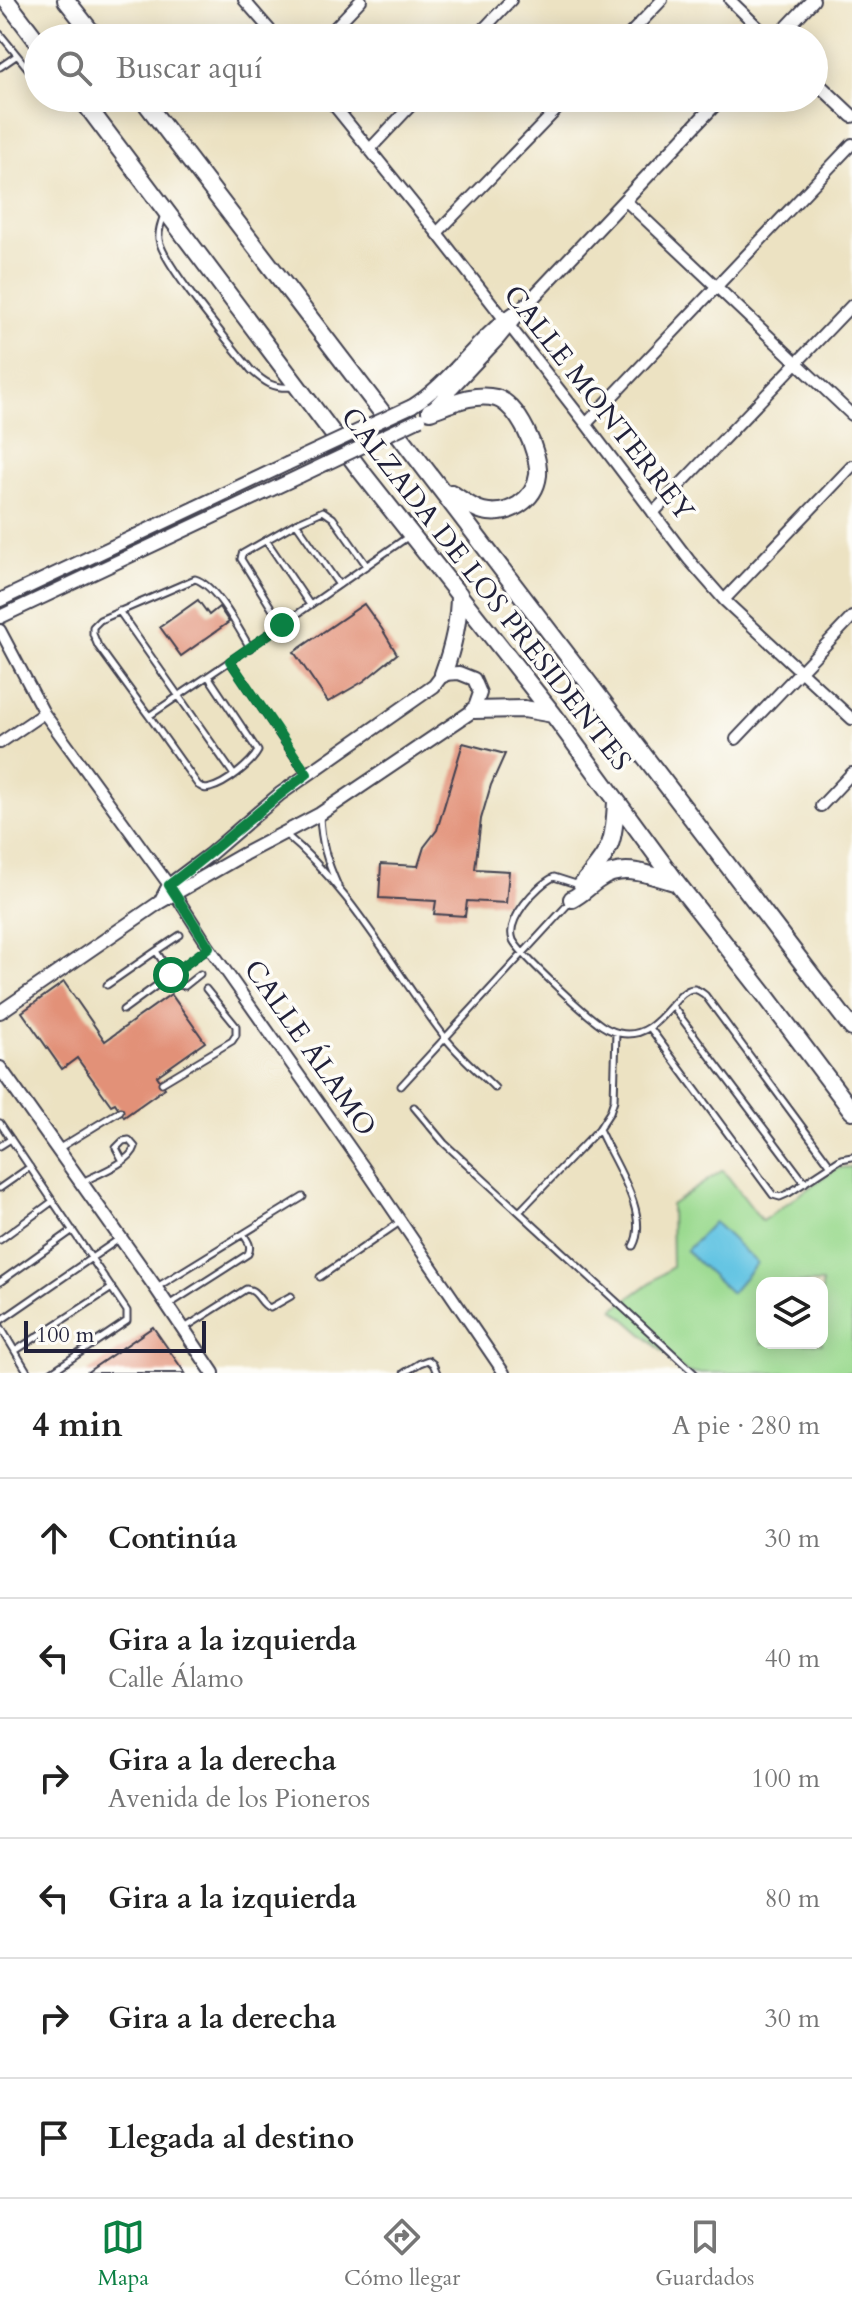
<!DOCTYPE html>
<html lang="es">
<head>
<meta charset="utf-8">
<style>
  :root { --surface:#fff; --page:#f2f2f2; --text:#222; --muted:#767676; --line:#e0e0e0; --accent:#0b8043 }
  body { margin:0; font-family:Cardo,serif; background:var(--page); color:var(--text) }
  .controls { position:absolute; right:24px; bottom:24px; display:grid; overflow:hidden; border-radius:16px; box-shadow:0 4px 20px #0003 }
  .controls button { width:72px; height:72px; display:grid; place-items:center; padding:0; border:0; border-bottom:2px solid var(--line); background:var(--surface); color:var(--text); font:40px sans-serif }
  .scale { position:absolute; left:24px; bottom:20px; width:182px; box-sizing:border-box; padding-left:8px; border:4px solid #22223b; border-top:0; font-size:22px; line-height:28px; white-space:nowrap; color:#22223b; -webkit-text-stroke:6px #fdfcf7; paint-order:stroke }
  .stop { position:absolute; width:24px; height:24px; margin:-18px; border:6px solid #0b8043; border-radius:50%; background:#fff }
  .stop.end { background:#0b8043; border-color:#fff; box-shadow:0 2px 8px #0008 }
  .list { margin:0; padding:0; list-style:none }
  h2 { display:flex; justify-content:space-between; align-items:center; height:104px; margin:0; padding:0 32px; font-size:34px }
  h2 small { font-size:26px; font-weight:400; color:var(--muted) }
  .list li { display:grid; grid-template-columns:52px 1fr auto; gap:24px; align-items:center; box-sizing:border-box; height:120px; padding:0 32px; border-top:2px solid var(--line) }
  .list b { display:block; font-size:30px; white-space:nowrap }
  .list p { margin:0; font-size:26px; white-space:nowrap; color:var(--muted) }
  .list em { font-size:26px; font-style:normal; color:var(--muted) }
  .icon { flex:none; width:44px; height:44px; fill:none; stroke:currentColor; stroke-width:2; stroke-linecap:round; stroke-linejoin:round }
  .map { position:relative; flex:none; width:852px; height:1373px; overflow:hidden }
  .search { position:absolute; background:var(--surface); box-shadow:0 4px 20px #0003; left:24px; right:24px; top:24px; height:88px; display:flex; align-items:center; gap:20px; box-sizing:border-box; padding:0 28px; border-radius:44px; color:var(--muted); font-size:30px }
  .sheet { height:824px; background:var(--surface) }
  nav { display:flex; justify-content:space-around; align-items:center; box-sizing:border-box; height:112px; border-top:2px solid var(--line); background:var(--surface); font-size:22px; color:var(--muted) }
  nav a { display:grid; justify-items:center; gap:4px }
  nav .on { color:var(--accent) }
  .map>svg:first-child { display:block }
  .green { fill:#9bda90; stroke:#5e7e66; stroke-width:2; fill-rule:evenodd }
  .water { fill:#64c4e3; stroke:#43738f; stroke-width:2 }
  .building { fill:#e29178 }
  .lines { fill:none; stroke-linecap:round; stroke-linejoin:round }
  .service-casing { stroke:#403f4f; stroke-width:9 }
  .minor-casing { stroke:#403f4f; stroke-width:14 }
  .tertiary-casing { stroke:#403f4f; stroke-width:16 }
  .trunk-casing { stroke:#403f4f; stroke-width:20 }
  .service { stroke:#fff; stroke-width:5 }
  .minor { stroke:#fff; stroke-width:10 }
  .tertiary { stroke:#fff; stroke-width:12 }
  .trunk { stroke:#fff; stroke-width:16 }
  .tertiary-bridge-casing { stroke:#403f4f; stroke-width:16; stroke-linecap:butt }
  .tertiary-bridge { stroke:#fff; stroke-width:12 }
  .route { stroke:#0b8043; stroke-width:10 }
  .labels { text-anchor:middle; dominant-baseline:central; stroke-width:7; stroke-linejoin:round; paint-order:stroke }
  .street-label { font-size:28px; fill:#22223b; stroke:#fdfcf7 }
</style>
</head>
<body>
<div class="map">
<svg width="852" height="1373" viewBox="0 0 852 1373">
  <rect width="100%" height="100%" fill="#fdfcf7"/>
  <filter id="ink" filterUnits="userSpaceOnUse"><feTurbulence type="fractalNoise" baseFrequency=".0125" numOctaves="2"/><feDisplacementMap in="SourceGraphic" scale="16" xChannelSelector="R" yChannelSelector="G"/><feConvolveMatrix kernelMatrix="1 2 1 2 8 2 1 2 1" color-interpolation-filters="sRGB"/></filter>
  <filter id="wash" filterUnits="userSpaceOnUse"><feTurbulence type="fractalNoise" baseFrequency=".006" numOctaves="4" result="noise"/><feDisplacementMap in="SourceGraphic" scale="32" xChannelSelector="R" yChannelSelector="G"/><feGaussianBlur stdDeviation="1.8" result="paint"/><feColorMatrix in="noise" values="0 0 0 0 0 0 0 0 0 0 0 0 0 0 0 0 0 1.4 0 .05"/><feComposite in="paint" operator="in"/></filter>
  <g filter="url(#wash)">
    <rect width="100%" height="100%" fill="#ece2c2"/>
    <path class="green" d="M 852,1167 L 852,1373 L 687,1373 L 614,1309 L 672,1267 L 671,1205 L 723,1170 L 762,1221 L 837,1168 ZM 762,1283 L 822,1283 L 822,1343 L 762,1343 Z"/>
    <path class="water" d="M 714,1222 L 757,1263 L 731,1293 L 686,1251 Z"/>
    <g id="blocks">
      <path class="building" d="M 198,600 L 209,615 L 219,607 L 229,622 L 181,656 L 160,627 Z
        M 364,604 L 382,629 L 397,654 L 364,681 L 328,702 L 294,652 Z
        M 463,743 L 505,754 L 491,785 L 481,819 L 475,869 L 509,871 L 506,903 L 467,901 L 465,916 L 434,914 L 436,901 L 379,898 L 381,864 L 418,866 L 424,847 L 437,830 Z
        M 64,982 L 105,1041 L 171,994 L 205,1042 L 157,1076 L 165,1088 L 124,1117 L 115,1103 L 111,1105 L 77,1058 L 62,1069 L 22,1012 Z
        M 153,1327 L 185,1373 L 86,1373 Z"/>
    </g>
  </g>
  <g filter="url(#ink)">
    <use href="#blocks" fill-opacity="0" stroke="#403f4f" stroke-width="2"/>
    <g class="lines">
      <defs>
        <path id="service" d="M 0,34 L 38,81
          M 0,67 L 16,56
          M 66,98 L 80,102
          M 164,215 C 161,223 158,231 159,239 C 161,262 233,347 251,370 C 265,383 274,389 293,387
          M 296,523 L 339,585
          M 266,540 L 310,605
          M 119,611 L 234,775
          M 282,625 L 241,559 L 242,554 L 296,523 L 323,511 L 333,518 L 367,566
          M 208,676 L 258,751 C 251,764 226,784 210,788 C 204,790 203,788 198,785 L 149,716 L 230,661
          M 149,716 L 98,646 L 93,634 L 93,627 L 100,620 L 195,579 C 216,585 239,629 250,648
          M 306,774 L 230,661 L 409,536
          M 320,816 C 321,842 327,862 338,886
          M 285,834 C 350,887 393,969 444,1036 C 458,1055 478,1071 495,1088
          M 579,885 L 554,877 C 537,885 505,920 513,940 C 519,953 582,1011 597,1022 C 603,1027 611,1031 619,1033 C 660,1042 674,988 694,989 C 699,990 701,992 705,995 L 831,1166
          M 156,951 L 180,935
          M 107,985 L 156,951 L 178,985 L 185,986 L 200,974
          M 673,1007 L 805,1183
          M 123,1010 L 208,948
          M 650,1028 L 773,1195 L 780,1197 L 789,1193 L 841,1159 L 852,1157
          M 616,1032 L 614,1100 L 610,1112 L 599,1129 C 612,1160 651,1214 633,1246
          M 162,1083 L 232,1041 L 236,1035 L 236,1026 L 206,989
          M 401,1086 L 571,901
          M 414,1107 L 444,1143 L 694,1373
          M 0,1123 L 127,1311 L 127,1321 L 50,1373
          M 0,1146 L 11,1139
          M 58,1149 L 120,1111
          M 82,1182 C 96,1175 131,1162 135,1147 L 129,1140 L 123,1141 L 116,1148 L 123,1161
          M 0,1188 L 30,1167
          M 519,1212 L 599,1129
          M 0,1240 L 53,1201
          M 320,1277 L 400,1222
          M 0,1282 L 73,1230
          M 157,1287 L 303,1197
          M 170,1304 L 248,1254 C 252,1246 248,1241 243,1234
          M 0,1321 L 119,1239
          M 0,1326 L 28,1373
          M 183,1329 L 246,1289 C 259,1290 259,1304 270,1308 L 291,1296
          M 15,1351 L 112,1288
          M 404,1373 L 420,1363 L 428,1360 L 433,1364 L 437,1373"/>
        <path id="minor" d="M 244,0 L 277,38
          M 730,0 L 769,38
          M 325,38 L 361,0
          M 475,38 L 511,0
          M 626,38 L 662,0
          M 328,98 L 437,233 L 586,424 L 689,560 L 724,600 L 852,719
          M 370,149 L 418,98
          M 625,200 L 852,415
          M 437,233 L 568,98
          M 586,424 L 852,144
          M 653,513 L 852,305
          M 724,600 L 852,466
          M 0,630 L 44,713 L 169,885 L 209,947 L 363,1166 L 504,1373
          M 736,739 L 852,617
          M 0,743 L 44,713
          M 821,806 L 852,773"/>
        <path id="tertiary" d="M 777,38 L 813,0
          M 814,80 L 852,116
          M 412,406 C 451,382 476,338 514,313
          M 432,409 L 498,339 L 524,307 L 721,98
          M 0,600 L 287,464
          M 0,617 L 300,476
          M 0,1012 L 160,902 L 244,854 L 320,814 L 474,710 L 480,693 L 474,679 L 459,673 L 443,674 L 434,686 L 280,794 L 209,855 L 169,885 L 160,902
          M 0,1068 L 156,1288 L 213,1373"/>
        <path id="trunk" d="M 6,0 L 38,42
          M 66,0 L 96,38
          M 81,98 L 361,471 L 553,714 L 677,883 L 765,995 L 852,1111
          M 142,98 L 852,1028
          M 430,411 C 450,404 474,392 496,398 C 518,404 540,453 538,475 C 535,501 507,517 483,511 C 471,508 461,499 451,493
          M 443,674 C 453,647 459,623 459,594
          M 474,710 L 524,709 L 553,714
          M 582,885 C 610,849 614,848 616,801
          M 572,899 C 582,894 589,886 598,880 C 622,862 651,875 677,883"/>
      </defs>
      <use href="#service" class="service-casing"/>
      <use href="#minor" class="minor-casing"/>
      <use href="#tertiary" class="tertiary-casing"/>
      <use href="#trunk" class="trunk-casing"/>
      <use href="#service" class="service"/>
      <use href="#minor" class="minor"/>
      <use href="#tertiary" class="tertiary"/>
      <use href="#trunk" class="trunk"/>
      <defs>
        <path id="tertiary-bridge" d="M 287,464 L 412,406
          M 300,476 L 420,419"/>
      </defs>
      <use href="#tertiary-bridge" class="tertiary-bridge-casing"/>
      <use href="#tertiary-bridge" class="tertiary-bridge"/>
    </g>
  </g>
  <g class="lines" filter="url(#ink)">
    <path class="route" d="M 171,975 L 209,947 L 169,885 C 216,850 259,809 307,774 L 230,661 L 282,625"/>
  </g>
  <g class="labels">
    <g class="street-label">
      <text transform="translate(599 403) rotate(52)">CALLE MONTERREY</text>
      <text transform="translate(486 589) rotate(52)">CALZADA DE LOS PRESIDENTES</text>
      <text transform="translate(310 1048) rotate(55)">CALLE ÁLAMO</text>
    </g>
  </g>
</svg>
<div class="controls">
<button><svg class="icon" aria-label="layers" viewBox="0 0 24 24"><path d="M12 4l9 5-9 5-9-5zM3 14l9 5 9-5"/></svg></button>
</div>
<div class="scale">100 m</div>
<div class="stop" style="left:171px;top:975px"></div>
<div class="stop end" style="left:282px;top:625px"></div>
<div class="search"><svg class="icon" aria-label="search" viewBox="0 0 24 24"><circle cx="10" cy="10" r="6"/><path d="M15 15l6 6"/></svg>Buscar aquí</div>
</div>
<section class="sheet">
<h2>4 min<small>A pie · 280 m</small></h2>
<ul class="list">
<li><svg class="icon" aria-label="ahead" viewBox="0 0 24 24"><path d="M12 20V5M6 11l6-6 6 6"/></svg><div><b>Continúa</b></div><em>30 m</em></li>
<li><svg class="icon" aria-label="left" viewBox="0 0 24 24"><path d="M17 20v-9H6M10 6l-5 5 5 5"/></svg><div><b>Gira a la izquierda</b><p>Calle Álamo</p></div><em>40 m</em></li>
<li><svg class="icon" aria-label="right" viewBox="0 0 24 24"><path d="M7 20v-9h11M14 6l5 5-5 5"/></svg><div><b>Gira a la derecha</b><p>Avenida de los Pioneros</p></div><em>100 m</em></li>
<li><svg class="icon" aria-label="left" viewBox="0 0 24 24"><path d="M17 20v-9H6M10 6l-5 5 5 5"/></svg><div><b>Gira a la izquierda</b></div><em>80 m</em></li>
<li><svg class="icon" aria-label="right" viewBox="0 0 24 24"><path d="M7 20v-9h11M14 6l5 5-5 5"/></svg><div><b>Gira a la derecha</b></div><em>30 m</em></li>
<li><svg class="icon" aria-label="arrive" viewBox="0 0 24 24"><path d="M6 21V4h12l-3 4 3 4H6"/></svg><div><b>Llegada al destino</b></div></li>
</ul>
</section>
<nav>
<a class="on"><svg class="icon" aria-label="map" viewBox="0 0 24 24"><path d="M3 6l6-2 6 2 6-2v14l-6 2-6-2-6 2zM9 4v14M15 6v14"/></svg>Mapa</a>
<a><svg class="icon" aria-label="directions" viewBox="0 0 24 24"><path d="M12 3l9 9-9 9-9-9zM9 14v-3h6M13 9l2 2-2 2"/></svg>Cómo llegar</a>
<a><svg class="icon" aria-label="saved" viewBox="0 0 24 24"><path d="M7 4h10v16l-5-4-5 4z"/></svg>Guardados</a>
</nav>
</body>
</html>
